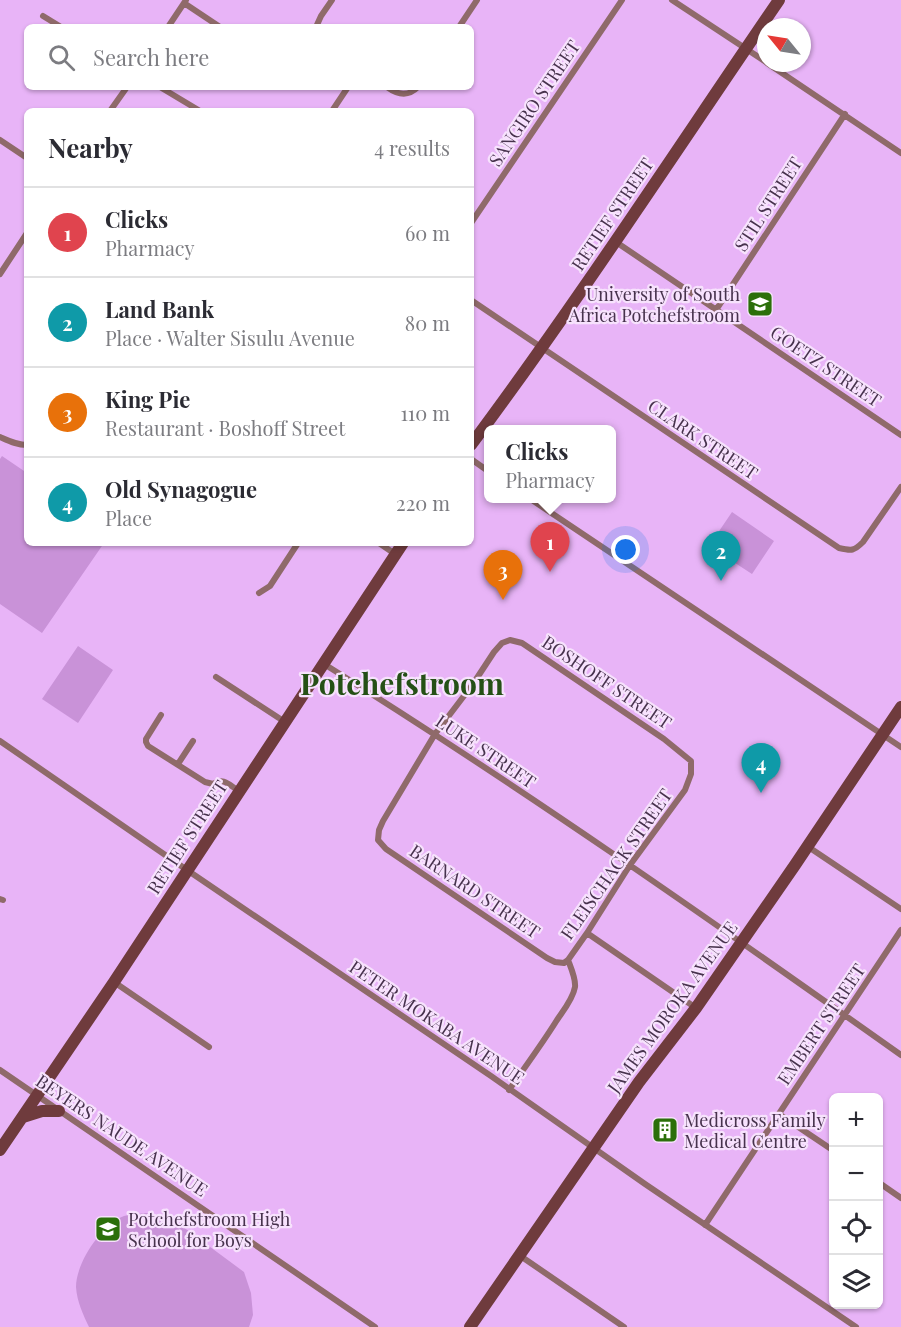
<!DOCTYPE html>
<html lang="en">
<head>
<meta charset="utf-8">
<style>
  :root { --surface:#fff; --page:#f7f7f7; --text:#2b2b33; --muted:#7c7c81; --line:#e1e1e2; --accent:#2b6f0a }
  body { margin:0; font-family:"Playfair Display",serif; background:var(--page); color:var(--text) }
  .controls { position:absolute; right:18px; bottom:18px; display:grid; overflow:hidden; border-radius:9px; box-shadow:0 2px 4px #0004 }
  .controls button { width:54px; height:54px; display:grid; place-items:center; padding:0; border:0; border-bottom:2px solid var(--line); background:var(--surface); color:var(--text); font:30px sans-serif }
  .compass { position:absolute; left:757px; top:18px; width:54px; height:54px; border-radius:50%; background:var(--surface); box-shadow:0 2px 4px #0004; rotate:300deg }
  .you { position:absolute; left:626px; top:550px; width:21px; height:21px; margin:-15px; border:4px solid #fff; border-radius:50%; background:#1a73e8; box-shadow:0 0 0 9px #1a73e833 }
  .badge { display:grid; place-items:center; width:39px; height:39px; border-radius:50%; background:var(--accent); color:#fff; font-size:20px; font-weight:700 }
  .pin { position:absolute; translate:-50% -50px; filter:drop-shadow(0 2px 3px #0008) }
  .pin::after { content:''; position:absolute; top:32px; width:21px; height:18px; background:inherit; clip-path:polygon(0 0,100% 0,50% 100%) }
  .popup { position:absolute; left:484px; top:425px; width:132px; height:78px; box-sizing:border-box; display:grid; place-content:center; border-radius:9px; background:var(--surface); filter:drop-shadow(0 2px 4px #0005); font-size:20px; white-space:nowrap; color:var(--muted) }
  .popup b { font-size:22px; color:var(--text) }
  .popup::after { content:''; position:absolute; left:50%; top:100%; margin-left:-12px; border:12px solid transparent; border-top-color:var(--surface) }
  .list { margin:0; padding:0; list-style:none }
  h2 { display:flex; justify-content:space-between; align-items:center; height:78px; margin:0; padding:0 24px; font-size:26px }
  h2 small { font-size:20px; font-weight:400; color:var(--muted) }
  .list li { display:grid; grid-template-columns:39px 1fr auto; gap:18px; align-items:center; box-sizing:border-box; height:90px; padding:0 24px; border-top:2px solid var(--line) }
  .list b { display:block; font-size:22px; white-space:nowrap }
  .list p { margin:0; font-size:20px; white-space:nowrap; color:var(--muted) }
  .list em { font-size:20px; font-style:normal; color:var(--muted) }
  .icon { flex:none; width:33px; height:33px; fill:none; stroke:currentColor; stroke-width:2; stroke-linecap:round; stroke-linejoin:round }
  .map { position:relative; flex:none; width:901px; height:1327px; overflow:hidden }
  .search { position:absolute; background:var(--surface); box-shadow:0 2px 4px #0004; left:24px; top:24px; width:450px; height:66px; display:flex; align-items:center; gap:15px; box-sizing:border-box; padding:0 21px; border-radius:9px; color:var(--muted); font-size:22px }
  .panel { position:absolute; background:var(--surface); box-shadow:0 2px 4px #0004; left:24px; top:108px; width:450px; height:438px; border-radius:9px }
  .map>svg:first-child { display:block }
  .green { fill:#c992d8 }
  .lines { fill:none; stroke-linecap:round; stroke-linejoin:round }
  .street { stroke:#8f6a6a; stroke-width:6 }
  .secondary { stroke:#6f3b3d; stroke-width:12 }
  .labels { text-anchor:middle; dominant-baseline:central; stroke-width:4.5; stroke-linejoin:round; paint-order:stroke }
  .street-label { font-size:18px; fill:#47324d; stroke:#f7e2fd }
  .poi-label { font-size:18px; fill:#47324d; stroke:#f7e2fd; text-anchor:start }
  .town-label { font-size:30px; font-weight:bold; fill:#255016; stroke:#f7e2fd }
</style>
</head>
<body>
<div class="map">
<svg width="901" height="1327" viewBox="0 0 901 1327">
  <rect width="100%" height="100%" fill="#e8b4f7"/>
  <path class="green" d="M 2,456 L 27,473 L 27,543 L 104,543 L 42,633 L 0,604 L 0,459 Z
    M 732,512 L 774,541 L 752,574 L 709,546 Z
    M 78,646 L 113,670 L 78,723 L 42,699 Z
    M 147,1213 L 171,1218 L 244,1272 L 251,1293 L 253,1315 L 249,1327 L 89,1327 C 83,1314 77,1302 76,1287 C 76,1263 101,1225 124,1216 C 131,1214 140,1214 147,1213 Z"/>
  <g class="lines">
    <path class="street" d="M 672,0 L 766,62
      M 184,3 L 220,27
      M 43,16 L 61,27
      M 168,27 L 186,0
      M 316,27 L 321,16 L 332,0
      M 459,27 L 477,0
      M 767,63 L 901,153
      M 160,87 L 200,111
      M 387,87 C 398,95 408,97 418,87
      M 110,111 L 127,87
      M 332,111 L 348,87
      M 0,140 L 27,158
      M 471,223 L 622,0
      M 616,242 L 901,435
      M 0,274 L 27,233
      M 471,300 L 839,548 C 852,551 854,551 863,542 L 901,487
      M 716,310 L 845,114
      M 0,437 C 9,441 17,445 27,445
      M 471,459 L 488,471
      M 529,498 L 901,747
      M 379,543 L 395,554
      M 259,593 L 270,586 L 298,543
      M 510,640 L 522,643 L 664,739 L 691,761 L 691,774 L 685,790 L 630,865 L 587,933 L 568,960 L 564,963 L 555,962 L 547,958 L 386,849 L 378,840 L 379,830 L 383,821 L 435,734 L 473,684 L 494,652 L 502,643 Z
      M 324,664 C 521,787 712,921 901,1055
      M 216,677 L 285,722
      M 161,715 L 146,739 L 146,742 L 148,746 L 205,782 L 213,784 C 224,777 229,785 239,791
      M 0,741 L 187,870 L 491,1076 L 645,1184 L 856,1327
      M 178,764 L 193,741
      M 807,846 L 901,909
      M 0,899 L 3,900
      M 587,933 L 696,1008
      M 114,982 L 209,1047
      M 0,1070 L 375,1327
      M 509,1090 C 525,1067 542,1044 557,1020 C 563,1011 573,999 575,987 C 576,979 571,968 568,960
      M 779,1114 L 834,1151
      M 878,1182 L 901,1198
      M 705,1225 L 901,930
      M 519,1255 L 624,1327"/>
    <path class="secondary" d="M 471,445 C 579,300 677,149 779,0
      M 23,1117 L 42,1111 L 59,1111
      M 0,1150 L 114,982 L 403,543
      M 470,1327 L 639,1082 L 696,1008 L 795,865 L 901,707"/>
  </g>
  <defs>
    <symbol id="university-square" viewBox="-11 -11 22 22"><rect x="-9" y="-9" width="18" height="18" rx="4" fill="#2b6f0a" stroke="#f7e2fd"/><path d="M0-5L7-2L0 1L-7-2ZM-4 1L0 2.5L4 1V4Q0 6-4 4Z" fill="#fff"/></symbol>
    <symbol id="building-square" viewBox="-11 -11 22 22"><rect x="-9" y="-9" width="18" height="18" rx="4" fill="#2b6f0a" stroke="#f7e2fd"/><path d="M-4-6H4V6H1V3H-1V6H-4ZM-2.5-4.3h1.7v1.8h-1.7ZM.8-4.3h1.7v1.8H.8ZM-2.5-1h1.7V.8h-1.7ZM.8-1h1.7V.8H.8Z" fill="#fff"/></symbol>
    <symbol id="school-square" viewBox="-11 -11 22 22"><rect x="-9" y="-9" width="18" height="18" rx="4" fill="#2b6f0a" stroke="#f7e2fd"/><path d="M0-5L7-2L0 1L-7-2ZM-4 1L0 2.5L4 1V4Q0 6-4 4Z" fill="#fff"/></symbol>
  </defs>
  <g fill-rule="evenodd">
    <use href="#university-square" x="745" y="289" width="30" height="30"/>
    <use href="#building-square" x="650" y="1115" width="30" height="30"/>
    <use href="#school-square" x="93" y="1214" width="30" height="30"/>
  </g>
  <g class="labels">
    <g class="street-label">
      <text transform="translate(534 103) rotate(-56)">SANGIRO STREET</text>
      <text transform="translate(768 204) rotate(-57)">STIL STREET</text>
      <text transform="translate(612 214) rotate(-56)">RETIEF STREET</text>
      <text transform="translate(826 366) rotate(34)">GOETZ STREET</text>
      <text transform="translate(703 439) rotate(34)">CLARK STREET</text>
      <text transform="translate(607 682) rotate(34)">BOSHOFF STREET</text>
      <text transform="translate(486 751) rotate(34)">LUKE STREET</text>
      <text transform="translate(187 837) rotate(-57)">RETIEF STREET</text>
      <text transform="translate(616 864) rotate(-55)">FLEISCHACK STREET</text>
      <text transform="translate(475 891) rotate(34)">BARNARD STREET</text>
      <text transform="translate(672 1007) rotate(-54)">JAMES MOROKA AVENUE</text>
      <text transform="translate(437 1022) rotate(34)">PETER MOKABA AVENUE</text>
      <text transform="translate(821 1024) rotate(-56)">EMBERT STREET</text>
      <text transform="translate(122 1135) rotate(34)">BEYERS NAUDE AVENUE</text>
    </g>
    <g class="poi-label">
      <text x="740" y="294" text-anchor="end">University of South<tspan x="740" dy="21">Africa Potchefstroom</tspan></text>
      <text x="684" y="1120">Medicross Family<tspan x="684" dy="21">Medical Centre</tspan></text>
      <text x="128" y="1219">Potchefstroom High<tspan x="128" dy="21">School for Boys</tspan></text>
    </g>
    <g class="town-label">
      <text x="402" y="683">Potchefstroom</text>
    </g>
  </g>
</svg>
<div class="controls">
<button>+</button>
<button>−</button>
<button><svg class="icon" aria-label="locate" viewBox="0 0 24 24"><circle cx="12" cy="12" r="6"/><path d="M12 2v4M12 18v4M2 12h4M18 12h4"/></svg></button>
<button><svg class="icon" aria-label="layers" viewBox="0 0 24 24"><path d="M12 4l9 5-9 5-9-5zM3 14l9 5 9-5"/></svg></button>
</div>
<svg class="compass" viewBox="-18 -18 36 36"><path d="M0-13l5 13h-10z" fill="#e53935"/><path d="M0 13l5-13h-10z" fill="#7c7c81"/></svg>
<div class="you"></div>
<div class="pin badge" style="left:550px;top:572px;background:#e0444e">1</div>
<div class="popup"><b>Clicks</b>Pharmacy</div>
<div class="pin badge" style="left:721px;top:581px;background:#0f9aa8">2</div>
<div class="pin badge" style="left:503px;top:600px;background:#e8710a">3</div>
<div class="pin badge" style="left:761px;top:793px;background:#0f9aa8">4</div>
<div class="search"><svg class="icon" aria-label="search" viewBox="0 0 24 24"><circle cx="10" cy="10" r="6"/><path d="M15 15l6 6"/></svg>Search here</div>
<section class="panel">
<h2>Nearby<small>4 results</small></h2>
<ul class="list">
<li><span class="badge" style="background:#e0444e">1</span><div><b>Clicks</b><p>Pharmacy</p></div><em>60 m</em></li>
<li><span class="badge" style="background:#0f9aa8">2</span><div><b>Land Bank</b><p>Place · Walter Sisulu Avenue</p></div><em>80 m</em></li>
<li><span class="badge" style="background:#e8710a">3</span><div><b>King Pie</b><p>Restaurant · Boshoff Street</p></div><em>110 m</em></li>
<li><span class="badge" style="background:#0f9aa8">4</span><div><b>Old Synagogue</b><p>Place</p></div><em>220 m</em></li>
</ul>
</section>
</div>
</body>
</html>
